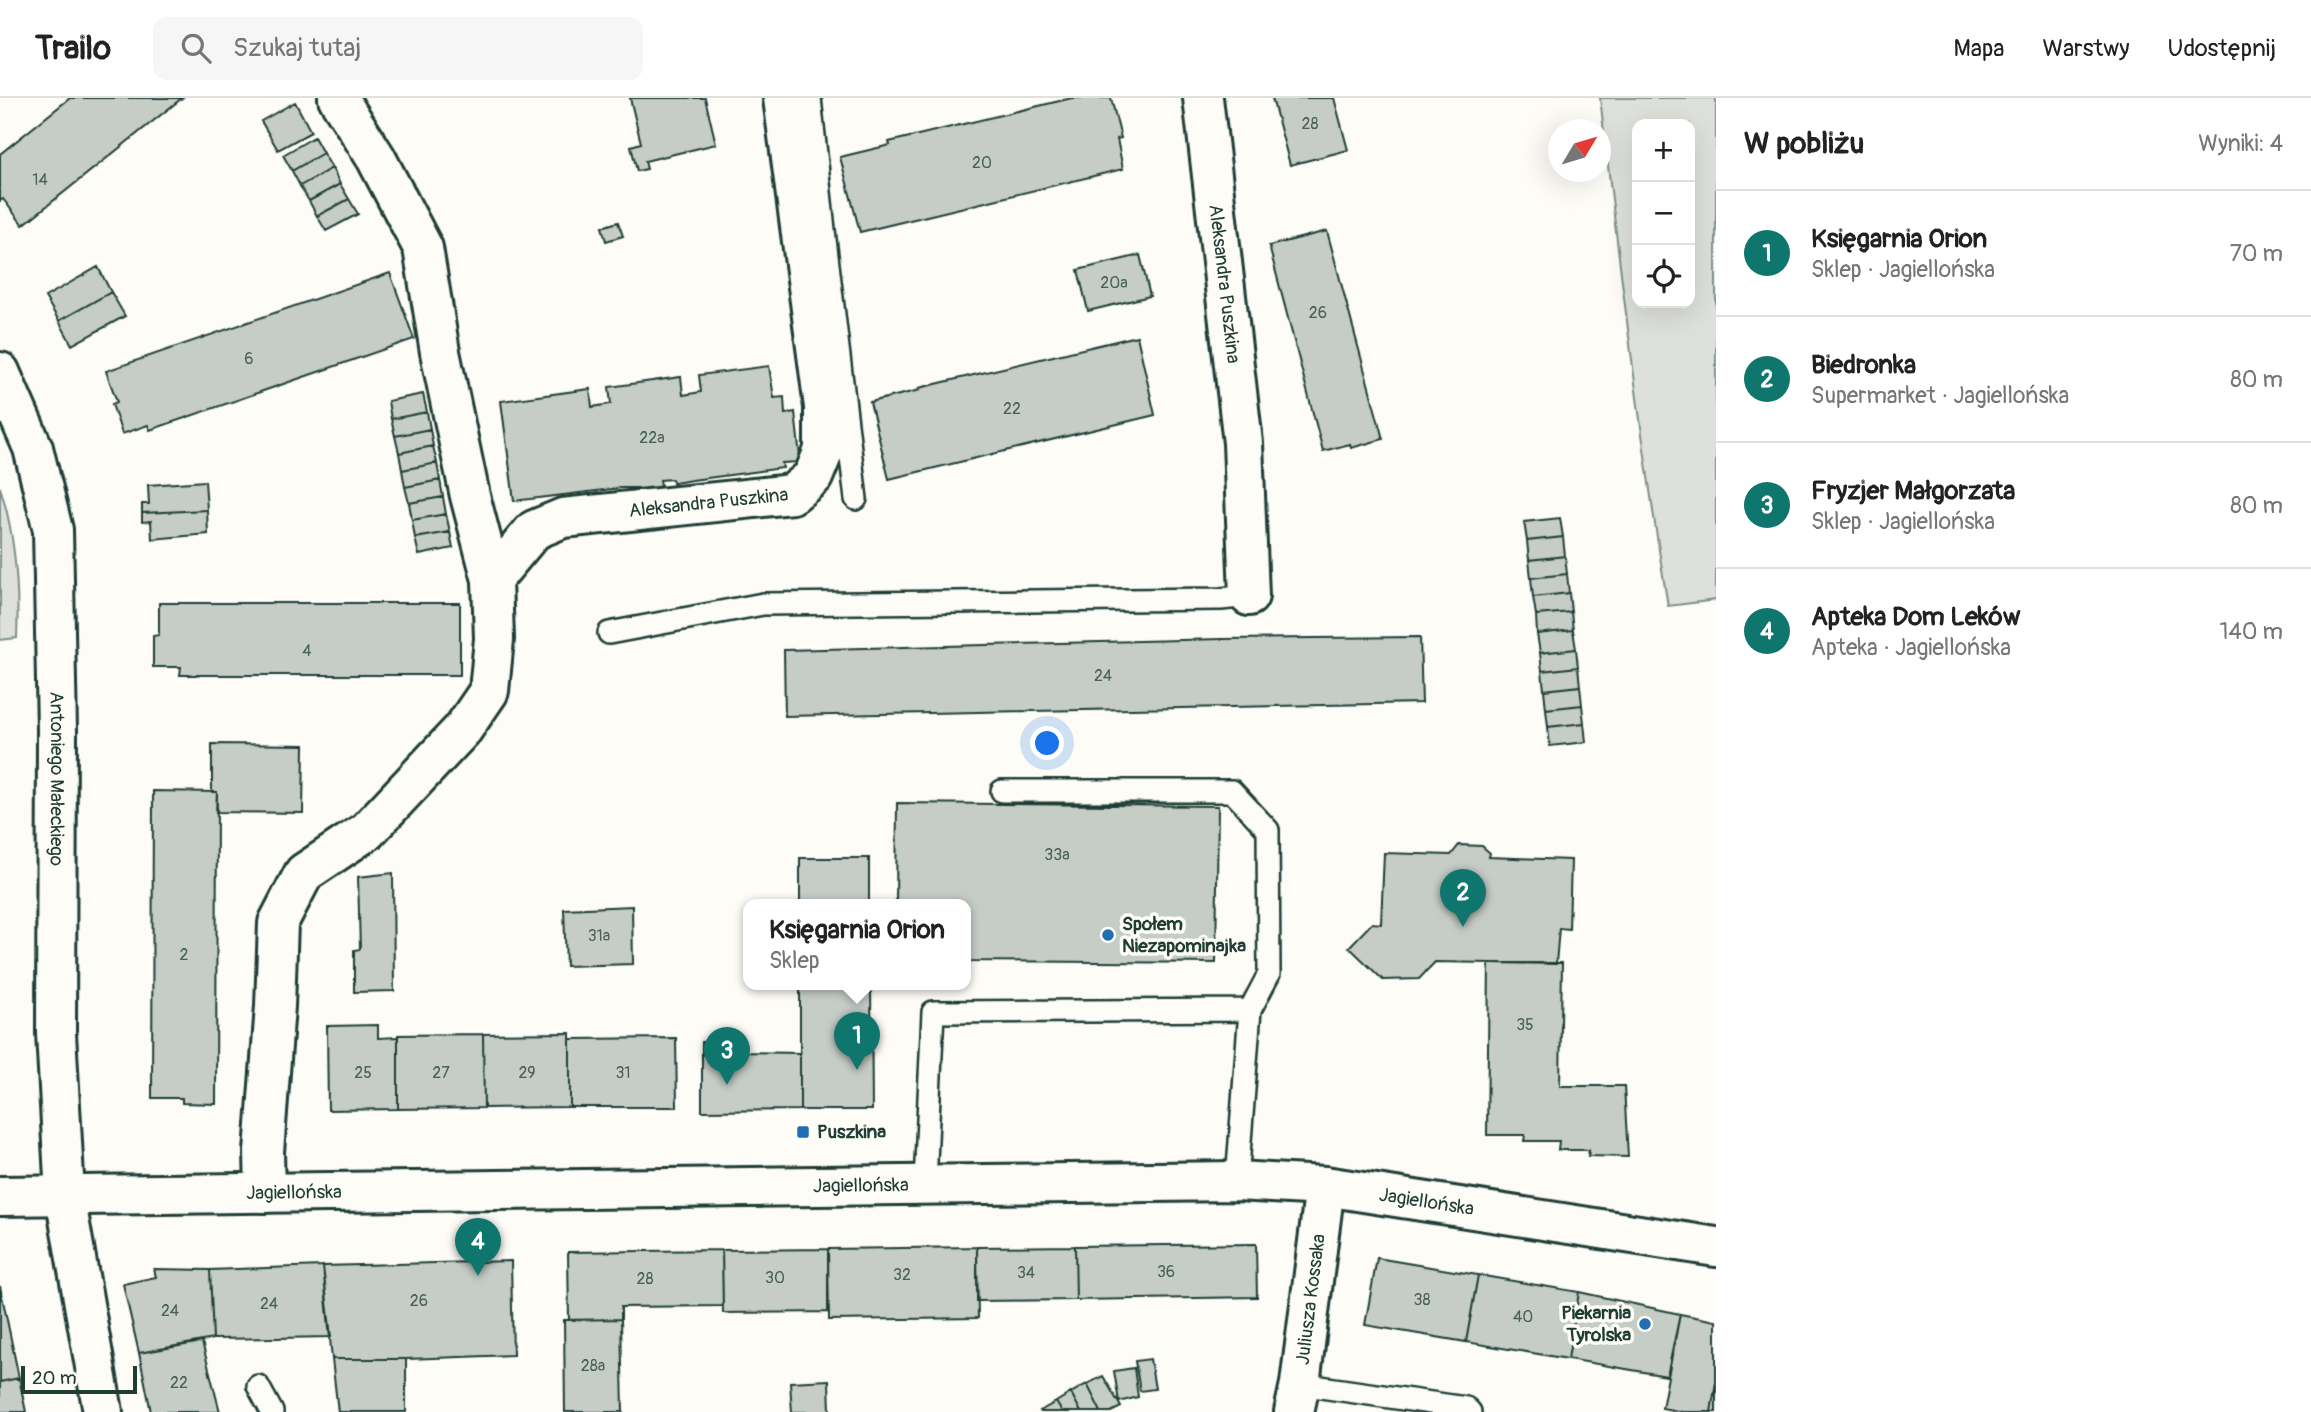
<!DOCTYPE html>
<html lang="pl">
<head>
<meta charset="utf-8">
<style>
  :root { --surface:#fff; --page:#f6f6f6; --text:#222; --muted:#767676; --line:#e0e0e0; --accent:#0f766e }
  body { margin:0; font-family:Pangolin,sans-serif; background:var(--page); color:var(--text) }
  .controls { position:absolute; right:21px; top:21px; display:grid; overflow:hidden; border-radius:14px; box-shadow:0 7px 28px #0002 }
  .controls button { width:63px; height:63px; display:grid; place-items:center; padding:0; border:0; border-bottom:2px solid var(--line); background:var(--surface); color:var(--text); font:35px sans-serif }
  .compass { position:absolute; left:1548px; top:21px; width:63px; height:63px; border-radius:50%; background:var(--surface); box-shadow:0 7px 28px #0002; rotate:52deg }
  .scale { position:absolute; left:21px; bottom:18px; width:116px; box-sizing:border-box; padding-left:7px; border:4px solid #1f3d34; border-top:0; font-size:19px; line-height:24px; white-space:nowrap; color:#1f3d34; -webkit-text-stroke:5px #fdfcf7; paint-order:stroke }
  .you { position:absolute; left:1048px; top:646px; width:24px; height:24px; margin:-18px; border:5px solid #fff; border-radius:50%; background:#1a73e8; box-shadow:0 0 0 10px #1a73e833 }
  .badge { display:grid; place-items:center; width:46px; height:46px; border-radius:50%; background:var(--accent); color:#fff; font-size:23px; font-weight:700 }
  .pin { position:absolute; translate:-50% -58px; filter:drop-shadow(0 2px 4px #0008) }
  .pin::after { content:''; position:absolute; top:37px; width:24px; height:21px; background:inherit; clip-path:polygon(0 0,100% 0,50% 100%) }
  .popup { position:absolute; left:743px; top:801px; width:228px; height:91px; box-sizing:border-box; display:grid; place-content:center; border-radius:14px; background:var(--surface); filter:drop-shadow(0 2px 5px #0005); font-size:23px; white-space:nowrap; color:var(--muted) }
  .popup b { font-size:26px; color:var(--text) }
  .popup::after { content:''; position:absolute; left:50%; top:100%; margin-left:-14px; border:14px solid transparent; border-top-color:var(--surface) }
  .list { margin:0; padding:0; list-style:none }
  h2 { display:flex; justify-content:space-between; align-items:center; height:91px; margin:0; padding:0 28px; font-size:30px }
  h2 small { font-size:23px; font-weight:400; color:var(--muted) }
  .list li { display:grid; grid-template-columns:46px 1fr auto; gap:21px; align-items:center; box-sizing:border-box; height:126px; padding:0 28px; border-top:2px solid var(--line) }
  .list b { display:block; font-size:26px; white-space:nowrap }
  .list p { margin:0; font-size:23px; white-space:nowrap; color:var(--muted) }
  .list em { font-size:23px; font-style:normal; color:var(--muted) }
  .icon { flex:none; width:38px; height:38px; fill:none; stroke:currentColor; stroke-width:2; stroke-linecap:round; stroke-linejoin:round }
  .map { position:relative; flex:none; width:1716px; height:1314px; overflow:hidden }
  header { display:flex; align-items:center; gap:42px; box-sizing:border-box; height:98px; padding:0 35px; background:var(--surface); border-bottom:2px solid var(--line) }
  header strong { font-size:33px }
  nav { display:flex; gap:38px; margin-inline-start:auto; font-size:24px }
  .search { width:490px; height:63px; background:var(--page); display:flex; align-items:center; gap:18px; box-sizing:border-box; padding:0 24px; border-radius:14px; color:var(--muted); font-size:26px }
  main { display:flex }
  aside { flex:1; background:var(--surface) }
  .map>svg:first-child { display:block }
  .green { fill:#dde0db; stroke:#7e8e88; stroke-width:2; fill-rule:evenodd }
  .building { fill:#c6cdc7; stroke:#1f3d34; stroke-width:2 }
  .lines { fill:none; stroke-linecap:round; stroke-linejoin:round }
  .lane-casing { stroke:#1f3d34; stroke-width:26 }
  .street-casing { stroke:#1f3d34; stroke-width:44 }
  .lane { stroke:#fdfcf7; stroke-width:21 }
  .street { stroke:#fdfcf7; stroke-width:38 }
  .poi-dot { fill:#1f6fb2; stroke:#fdfcf7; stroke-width:2.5 }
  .labels { text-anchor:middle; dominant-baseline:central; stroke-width:7; stroke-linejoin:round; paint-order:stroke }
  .number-label { font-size:16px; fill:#496159 }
  .street-label { font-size:19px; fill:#1f3d34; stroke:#fdfcf7 }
  .poi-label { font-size:19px; font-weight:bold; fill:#1f3d34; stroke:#fdfcf7; text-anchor:start }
</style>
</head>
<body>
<header>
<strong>Trailo</strong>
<div class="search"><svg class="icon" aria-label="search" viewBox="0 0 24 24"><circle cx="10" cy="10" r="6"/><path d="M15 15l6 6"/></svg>Szukaj tutaj</div>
<nav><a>Mapa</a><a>Warstwy</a><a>Udostępnij</a></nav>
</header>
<main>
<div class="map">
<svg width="1716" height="1314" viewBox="0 0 1716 1314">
  <rect width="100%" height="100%" fill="#fdfcf7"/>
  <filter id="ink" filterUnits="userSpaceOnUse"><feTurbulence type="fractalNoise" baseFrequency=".0143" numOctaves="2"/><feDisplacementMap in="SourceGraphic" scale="14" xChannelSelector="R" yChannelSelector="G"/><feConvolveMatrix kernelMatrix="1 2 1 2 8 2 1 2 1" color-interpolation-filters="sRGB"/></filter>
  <g filter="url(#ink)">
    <path class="green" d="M 1600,0 L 1716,0 L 1716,502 L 1668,508 C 1640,339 1620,170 1600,0 ZM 1637,26 L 1690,26 L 1690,205 L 1637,205 Z
      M 0,389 C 15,436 19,491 17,540 L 0,542 Z"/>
    <path class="building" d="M 70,0 L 182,0 L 23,127 L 3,101 L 0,103 L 0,56 Z
      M 630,0 L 705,0 L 716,46 L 645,63 L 647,71 L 637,73 L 631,48 L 641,45 Z
      M 1072,0 L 1111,0 L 1121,40 L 1117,41 L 1123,71 L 860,134 L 840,59 L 890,47 L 889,44 Z
      M 1272,0 L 1334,0 L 1348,52 L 1290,67 Z
      M 295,4 L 311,34 L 278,52 L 261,23 Z
      M 314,39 L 323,55 L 292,73 L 283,57 Z
      M 323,55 L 332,70 L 300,88 L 292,73 Z
      M 332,70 L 340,86 L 309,103 L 300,88 Z
      M 340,86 L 349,101 L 317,118 L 309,103 Z
      M 349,101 L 358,116 L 326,133 L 317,118 Z
      M 618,124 L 623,138 L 606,143 L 602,129 Z
      M 1327,133 L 1383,341 L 1351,350 L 1350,346 L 1323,353 L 1269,148 Z
      M 1140,157 L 1150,198 L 1088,213 L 1078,172 Z
      M 98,169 L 111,194 L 59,223 L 45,199 Z
      M 390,175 L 414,241 L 150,332 L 148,327 L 122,336 L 112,306 L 117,304 L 106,273 Z
      M 111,194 L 125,218 L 72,247 L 59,223 Z
      M 1137,238 L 1155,317 L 889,381 L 870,304 L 920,292 L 919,290 Z
      M 769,268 L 774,300 L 784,299 L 785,316 L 795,314 L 801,368 L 799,364 L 782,365 L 783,370 L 692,382 L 674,385 L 674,388 L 672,381 L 660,382 L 662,394 L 641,396 L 638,390 L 621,390 L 514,403 L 501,303 L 590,291 L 592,309 L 611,306 L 609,289 L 681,279 L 683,297 L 701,294 L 699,277 Z
      M 423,296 L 427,314 L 391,321 L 388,303 Z
      M 427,314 L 430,331 L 395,338 L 391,321 Z
      M 430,331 L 433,348 L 399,355 L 395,338 Z
      M 433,348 L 437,365 L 402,372 L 399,355 Z
      M 437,365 L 440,382 L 405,389 L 402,372 Z
      M 440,382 L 443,399 L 409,405 L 405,389 Z
      M 205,383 L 207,412 L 142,415 L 142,406 L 149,406 L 148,387 Z
      M 443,399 L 446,416 L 412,422 L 409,405 Z
      M 207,412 L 208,436 L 152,441 L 151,423 L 142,424 L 142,415 Z
      M 446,416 L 450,434 L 415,440 L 412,422 Z
      M 1560,420 L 1563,439 L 1527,443 L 1524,424 Z
      M 450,434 L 453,450 L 419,457 L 415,440 Z
      M 1563,439 L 1565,458 L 1529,462 L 1527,443 Z
      M 1565,458 L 1567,476 L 1531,480 L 1529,462 Z
      M 1567,476 L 1569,495 L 1533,499 L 1531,480 Z
      M 1569,495 L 1571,514 L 1536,517 L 1533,499 Z
      M 159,505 L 460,505 L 460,577 L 180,577 L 181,569 L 153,569 L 153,538 L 159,537 Z
      M 1571,514 L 1573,532 L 1537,536 L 1536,517 Z
      M 1573,532 L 1576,551 L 1540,555 L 1537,536 Z
      M 1420,539 L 1422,605 L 785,618 L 784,552 L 1222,541 Z
      M 1576,551 L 1578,569 L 1542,573 L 1540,555 Z
      M 1578,569 L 1580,588 L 1544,592 L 1542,573 Z
      M 1580,588 L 1582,607 L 1546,611 L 1544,592 Z
      M 1582,607 L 1584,625 L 1548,629 L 1546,611 Z
      M 1584,625 L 1586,644 L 1550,648 L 1548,629 Z
      M 212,646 L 304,647 L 303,715 L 216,714 L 217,694 L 212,694 Z
      M 153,693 L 217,694 L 216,1006 L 182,1005 L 182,1000 L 152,1000 Z
      M 897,705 L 1218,708 L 1216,865 L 966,863 L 966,806 L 896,806 Z
      M 1459,747 L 1482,748 L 1490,755 L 1489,759 L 1571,762 L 1569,831 L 1559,830 L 1556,866 L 1435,864 L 1419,881 L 1383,882 L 1349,849 L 1372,825 L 1381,826 L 1384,755 L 1451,757 Z
      M 800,760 L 869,760 L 869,806 L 800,806 Z
      M 393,775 L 394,893 L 354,894 L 354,852 L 360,851 L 358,779 Z
      M 632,808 L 633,866 L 566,868 L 564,811 Z
      M 1489,865 L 1562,865 L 1560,988 L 1624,988 L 1628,1059 L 1588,1058 L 1589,1052 L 1558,1052 L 1559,1043 L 1524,1043 L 1525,1037 L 1487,1037 Z
      M 800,886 L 871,886 L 872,1012 L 800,1012 Z
      M 378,927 L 378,940 L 398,939 L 398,1011 L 328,1012 L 327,928 Z
      M 570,935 L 570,1009 L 484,1010 L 483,936 Z
      M 483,936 L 484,1010 L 398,1011 L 398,937 Z
      M 676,940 L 677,1009 L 570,1009 L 570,941 Z
      M 735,943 L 735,954 L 800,955 L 800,1012 L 702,1013 L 702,944 Z
      M 1256,1146 L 1257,1199 L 1076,1202 L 1075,1148 Z
      M 1075,1148 L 1076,1202 L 977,1203 L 977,1149 Z
      M 977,1149 L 978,1220 L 829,1222 L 828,1151 Z
      M 828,1151 L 828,1214 L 723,1215 L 722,1152 Z
      M 722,1152 L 723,1208 L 621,1209 L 621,1221 L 569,1222 L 568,1154 Z
      M 1377,1160 L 1478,1177 L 1466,1244 L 1365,1227 Z
      M 511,1163 L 513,1257 L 406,1261 L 332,1261 L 323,1168 Z
      M 323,1168 L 331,1239 L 213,1241 L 210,1172 Z
      M 154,1171 L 210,1172 L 213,1241 L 139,1255 L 123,1186 L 156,1179 Z
      M 1478,1177 L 1579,1194 L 1568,1261 L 1466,1244 Z
      M 0,1188 L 19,1280 L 0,1284 Z
      M 1579,1194 L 1680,1216 L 1667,1278 L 1568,1261 Z
      M 1680,1216 L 1716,1223 L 1716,1284 L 1711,1314 L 1683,1314 L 1662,1310 Z
      M 621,1221 L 623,1314 L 565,1314 L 564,1222 Z
      M 202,1244 L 220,1314 L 151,1314 L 139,1255 Z
      M 332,1261 L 406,1261 L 406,1314 L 338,1314 Z
      M 1150,1261 L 1155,1291 L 1140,1293 L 1135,1263 Z
      M 1134,1270 L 1138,1299 L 1119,1304 L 1114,1273 Z
      M 1103,1278 L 1121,1309 L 1111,1314 L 1101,1314 L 1087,1286 Z
      M 19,1280 L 26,1314 L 0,1314 L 0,1284 Z
      M 829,1282 L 830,1314 L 792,1314 L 790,1284 Z
      M 1716,1284 L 1716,1314 L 1711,1314 Z
      M 1087,1286 L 1101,1314 L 1081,1314 L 1071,1295 Z
      M 1071,1295 L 1081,1314 L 1062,1314 L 1056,1304 Z
      M 1056,1304 L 1062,1314 L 1041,1314 L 1040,1313 Z"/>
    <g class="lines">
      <defs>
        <path id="lane" d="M 810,0 L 825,141 L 856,401
          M 609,535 L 763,506 L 1221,501 L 1249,498
          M 1002,693 L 1232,693 L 1268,732 L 1269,876 L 1250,912 L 1237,1083
          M 925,1085 L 933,914 L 1250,912
          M 1300,1286 L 1466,1310 L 1470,1314
          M 258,1288 L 272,1314"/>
        <g id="street">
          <path id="s1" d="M 1203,0 L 1243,345 L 1249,498"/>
          <path id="s2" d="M 0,274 L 33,350 L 53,432 L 57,633 L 56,935 L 65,1098 L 103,1314"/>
          <path id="s3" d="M 492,482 L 534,432 L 563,420 L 792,396 L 813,379 L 824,352 L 824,309 L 783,0"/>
          <path d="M 265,1095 L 264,1054 L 275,908 L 278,825 L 304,775 L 367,733 L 463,631 L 489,593 L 494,541 L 492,482 L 470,398 L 440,254 L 423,150 L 376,60 L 338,0"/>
          <path id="s4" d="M 0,1098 L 1237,1083 L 1325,1088 L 1716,1149"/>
          <path id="s5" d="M 1294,1314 L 1300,1286 L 1325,1088"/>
        </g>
      </defs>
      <use href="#lane" class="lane-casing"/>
      <use href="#street" class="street-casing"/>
      <use href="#lane" class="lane"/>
      <use href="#street" class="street"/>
    </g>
  </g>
  <g class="poi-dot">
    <circle cx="1108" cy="837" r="7"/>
    <rect x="796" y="1027" width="14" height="14" rx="3.5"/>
    <circle cx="1645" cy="1226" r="7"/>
  </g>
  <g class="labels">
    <g class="number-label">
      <text x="1310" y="26">28</text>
      <text x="982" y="65">20</text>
      <text x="40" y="82">14</text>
      <text x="1114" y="185">20a</text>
      <text x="1318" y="215">26</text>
      <text x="249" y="261">6</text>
      <text x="1012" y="311">22</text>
      <text x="652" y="340">22a</text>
      <text x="307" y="553">4</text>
      <text x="1103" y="578">24</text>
      <text x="1057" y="757">33a</text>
      <text x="599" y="838">31a</text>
      <text x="184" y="857">2</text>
      <text x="1525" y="927">35</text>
      <text x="363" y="975">25</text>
      <text x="441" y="975">27</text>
      <text x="527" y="975">29</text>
      <text x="623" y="975">31</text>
      <text x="1166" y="1174">36</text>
      <text x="1026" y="1175">34</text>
      <text x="902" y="1177">32</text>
      <text x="775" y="1180">30</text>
      <text x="645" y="1181">28</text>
      <text x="1422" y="1202">38</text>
      <text x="419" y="1203">26</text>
      <text x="269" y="1206">24</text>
      <text x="170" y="1213">24</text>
      <text x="1523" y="1219">40</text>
      <text x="593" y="1268">28a</text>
      <text x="179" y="1285">22</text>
    </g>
    <g class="street-label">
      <text stroke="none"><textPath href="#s1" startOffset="187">Aleksandra Puszkina</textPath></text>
      <text stroke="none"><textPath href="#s3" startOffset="243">Aleksandra Puszkina</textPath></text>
      <text stroke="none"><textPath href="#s2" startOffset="416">Antoniego Małeckiego</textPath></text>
      <text stroke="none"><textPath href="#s4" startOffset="861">Jagiellońska</textPath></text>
      <text stroke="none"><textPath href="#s4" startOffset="294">Jagiellońska</textPath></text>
      <text stroke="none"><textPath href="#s4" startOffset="1428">Jagiellońska</textPath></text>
      <text stroke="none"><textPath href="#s5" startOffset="114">Juliusza Kossaka</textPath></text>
    </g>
    <g class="poi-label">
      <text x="1122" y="826">Społem<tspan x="1122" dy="22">Niezapominajka</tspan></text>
      <text x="817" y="1034">Puszkina</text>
      <text x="1631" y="1215" text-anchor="end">Piekarnia<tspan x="1631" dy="22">Tyrolska</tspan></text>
    </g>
  </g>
</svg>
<div class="controls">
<button>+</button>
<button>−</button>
<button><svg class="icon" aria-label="locate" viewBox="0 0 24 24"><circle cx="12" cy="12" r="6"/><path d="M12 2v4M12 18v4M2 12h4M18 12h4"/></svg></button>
</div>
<svg class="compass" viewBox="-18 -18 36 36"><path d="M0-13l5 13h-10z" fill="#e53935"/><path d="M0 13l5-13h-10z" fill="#767676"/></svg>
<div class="scale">20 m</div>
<div class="you"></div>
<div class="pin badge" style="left:857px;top:972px">1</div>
<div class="popup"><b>Księgarnia Orion</b>Sklep</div>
<div class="pin badge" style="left:1463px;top:829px">2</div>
<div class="pin badge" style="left:727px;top:987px">3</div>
<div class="pin badge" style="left:478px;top:1178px">4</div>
</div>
<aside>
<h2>W pobliżu<small>Wyniki: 4</small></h2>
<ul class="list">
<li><span class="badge">1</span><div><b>Księgarnia Orion</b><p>Sklep · Jagiellońska</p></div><em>70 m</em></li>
<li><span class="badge">2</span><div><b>Biedronka</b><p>Supermarket · Jagiellońska</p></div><em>80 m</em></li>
<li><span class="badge">3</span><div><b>Fryzjer Małgorzata</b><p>Sklep · Jagiellońska</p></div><em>80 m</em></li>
<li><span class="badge">4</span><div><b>Apteka Dom Leków</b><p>Apteka · Jagiellońska</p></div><em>140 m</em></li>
</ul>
</aside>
</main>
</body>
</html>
